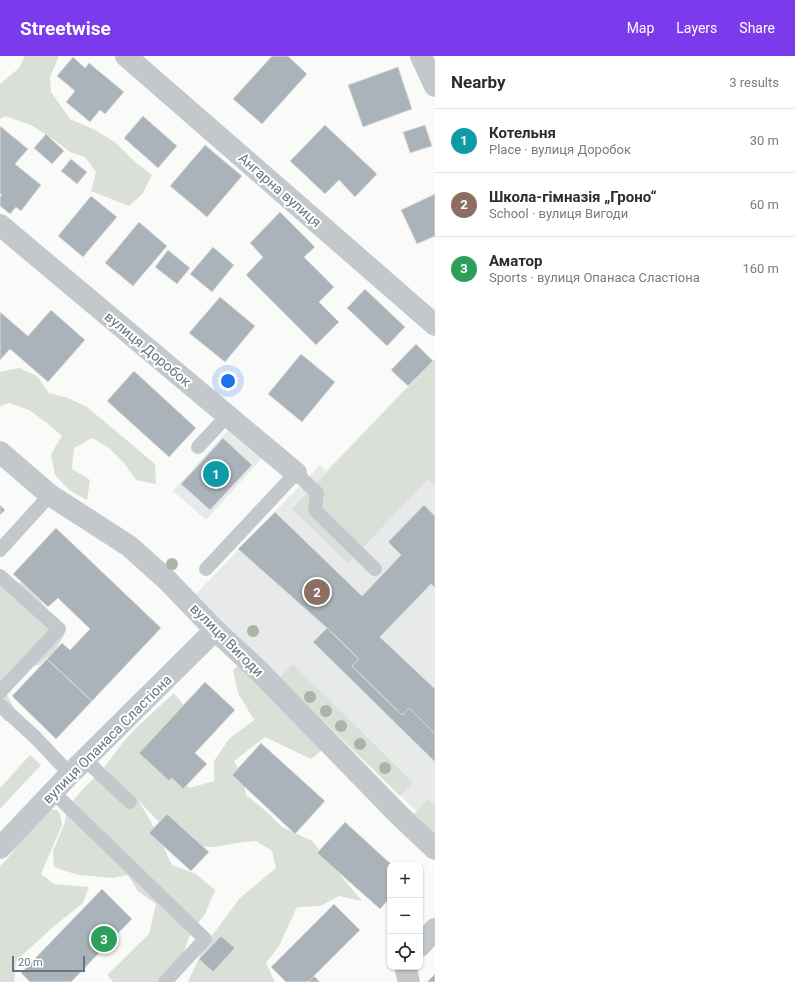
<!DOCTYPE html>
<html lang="en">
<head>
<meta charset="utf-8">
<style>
  :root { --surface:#fff; --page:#f2f2f3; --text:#2b2b33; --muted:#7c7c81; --line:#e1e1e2; --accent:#7c3aed }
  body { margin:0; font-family:Roboto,sans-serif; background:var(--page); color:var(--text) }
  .controls { position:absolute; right:12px; bottom:12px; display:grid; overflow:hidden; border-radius:8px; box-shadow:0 1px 3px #0004 }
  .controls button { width:36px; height:36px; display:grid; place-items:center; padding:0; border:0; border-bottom:1px solid var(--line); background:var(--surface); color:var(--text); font:20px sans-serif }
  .scale { position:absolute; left:12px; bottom:10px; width:73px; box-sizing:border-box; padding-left:4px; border:2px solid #657683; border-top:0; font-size:11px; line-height:14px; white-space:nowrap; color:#657683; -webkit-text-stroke:3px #fff; paint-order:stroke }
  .you { position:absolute; left:228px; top:325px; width:14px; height:14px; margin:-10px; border:3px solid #fff; border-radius:50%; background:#1a73e8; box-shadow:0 0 0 6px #1a73e833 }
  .badge { display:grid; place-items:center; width:26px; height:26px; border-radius:50%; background:var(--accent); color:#fff; font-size:13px; font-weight:700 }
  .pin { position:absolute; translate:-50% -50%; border:2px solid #fff; box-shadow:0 1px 4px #0006 }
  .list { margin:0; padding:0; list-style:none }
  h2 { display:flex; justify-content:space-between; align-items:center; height:52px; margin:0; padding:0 16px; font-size:17px }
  h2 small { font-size:13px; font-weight:400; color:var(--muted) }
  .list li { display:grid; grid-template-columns:26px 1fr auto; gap:12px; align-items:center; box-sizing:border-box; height:64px; padding:0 16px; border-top:1px solid var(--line) }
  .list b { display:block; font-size:15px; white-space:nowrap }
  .list p { margin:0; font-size:13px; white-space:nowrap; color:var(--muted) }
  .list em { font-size:13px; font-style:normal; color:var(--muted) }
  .icon { flex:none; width:22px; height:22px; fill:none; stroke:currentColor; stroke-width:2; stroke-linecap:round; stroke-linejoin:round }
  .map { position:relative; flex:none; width:435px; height:926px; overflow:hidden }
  header { display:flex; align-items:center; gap:24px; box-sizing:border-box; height:56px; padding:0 20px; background:var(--accent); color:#fff }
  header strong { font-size:19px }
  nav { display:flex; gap:22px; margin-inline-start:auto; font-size:14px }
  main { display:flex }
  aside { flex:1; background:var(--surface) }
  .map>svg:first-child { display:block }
  .built { fill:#e8e9e9 }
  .green { fill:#dadfd7 }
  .building { fill:#aab3b9; stroke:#dcdcda }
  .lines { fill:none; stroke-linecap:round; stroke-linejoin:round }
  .lane { stroke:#c3c8cc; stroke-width:14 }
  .street { stroke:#c3c8cc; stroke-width:22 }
  .tree { fill:#aab4a7 }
  .labels { text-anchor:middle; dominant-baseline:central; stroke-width:4; stroke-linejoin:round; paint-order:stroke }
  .street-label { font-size:14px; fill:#657683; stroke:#fff }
</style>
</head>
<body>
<header>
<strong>Streetwise</strong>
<nav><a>Map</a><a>Layers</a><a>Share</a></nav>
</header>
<main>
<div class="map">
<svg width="435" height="926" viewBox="0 0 435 926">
  <rect width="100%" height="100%" fill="#fafaf8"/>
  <path class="built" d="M 435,302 L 435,773 L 193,541 L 320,409 L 326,415 Z
    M 230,372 L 263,401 L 206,464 L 173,435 Z"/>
  <path class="green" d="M 25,0 L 59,0 L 50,21 L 51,36 L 70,63 L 95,74 L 116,87 L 135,106 L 152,119 L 143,137 L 129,150 L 91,135 L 96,116 L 85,101 L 70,96 L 53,83 L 31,69 L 5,60 L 0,63 L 0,28 L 19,12 Z
    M 435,303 L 435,430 L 428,423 L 348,507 L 292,453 Z
    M 19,312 L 37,320 L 49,337 L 68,342 L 87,351 L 155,408 L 156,428 L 136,424 L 124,407 L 109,392 L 92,382 L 74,392 L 72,413 L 90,424 L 87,444 L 69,434 L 55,419 L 51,398 L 62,380 L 47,367 L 29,354 L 9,347 L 0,350 L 0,316 Z
    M 0,523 L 26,528 L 47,553 L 64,580 L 54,596 L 39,609 L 18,612 L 7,639 L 20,663 L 5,665 L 0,659 Z
    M 293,608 L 413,727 L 400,740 L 280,621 Z
    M 239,609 L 331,687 L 311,703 L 265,681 L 234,705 L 243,721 L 246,739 L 267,756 L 282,771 L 312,785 L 362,845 L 339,840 L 320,850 L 297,851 L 279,890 L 266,907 L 275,926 L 188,926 L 205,889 L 240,842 L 276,812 L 272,795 L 256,785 L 237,787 L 214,791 L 196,790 L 175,783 L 138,744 L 151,766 L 172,809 L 196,818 L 215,834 L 205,858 L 191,876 L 177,915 L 169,926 L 113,926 L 107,919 L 149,878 L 156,848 L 138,835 L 128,819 L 113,822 L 78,819 L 54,811 L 53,795 L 64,769 L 68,751 L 81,735 L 103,713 L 124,685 L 139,669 L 174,637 L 186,652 L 162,714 L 190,732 L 214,725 L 214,705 L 229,683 L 254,664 L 238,637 L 233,614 Z
    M 30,699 L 41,709 L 0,753 L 0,732 Z
    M 428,743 L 435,749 L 435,778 L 414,758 Z
    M 51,754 L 57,754 L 60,758 L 62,769 L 41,818 L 54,828 L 89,831 L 83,847 L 53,871 L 16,905 L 14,926 L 0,926 L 0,810 L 8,802 L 32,769 Z"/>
  <path class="building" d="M 272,0 L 288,0 L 307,18 L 262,68 L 233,43 Z
    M 73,1 L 85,12 L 89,7 L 124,36 L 105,58 L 100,54 L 90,66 L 66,46 L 75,35 L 57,20 Z
    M 398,11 L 412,53 L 363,71 L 348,29 Z
    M 143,60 L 177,90 L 158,112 L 124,82 Z
    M 325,69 L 377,118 L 355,141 L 339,124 L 325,138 L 290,105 Z
    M 425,69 L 432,90 L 410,97 L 403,76 Z
    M 0,70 L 28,93 L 15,108 L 41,129 L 21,155 L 16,151 L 10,158 L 0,150 L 0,141 L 2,139 L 0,138 Z
    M 46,78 L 64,95 L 52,108 L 34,92 Z
    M 205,89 L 242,120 L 207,161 L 170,130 Z
    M 71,103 L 87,116 L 77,128 L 61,115 Z
    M 435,138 L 435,180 L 417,188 L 401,154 Z
    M 91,140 L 117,161 L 83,201 L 58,180 Z
    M 280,156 L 315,191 L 304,201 L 334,231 L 319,246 L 339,266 L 316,289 L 246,219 L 263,201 L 250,187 Z
    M 139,166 L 167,190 L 133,230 L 105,207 Z
    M 213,191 L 234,209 L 212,236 L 190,218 Z
    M 168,194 L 190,212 L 177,228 L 155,211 Z
    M 365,233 L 405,271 L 387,290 L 347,252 Z
    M 220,241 L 255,270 L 225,306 L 189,277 Z
    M 51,254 L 85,284 L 48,326 L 10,293 L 0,304 L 0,256 L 28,280 Z
    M 416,288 L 433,305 L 408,330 L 391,314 Z
    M 301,298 L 335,326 L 302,366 L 268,338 Z
    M 134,315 L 196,372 L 169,401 L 107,345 Z
    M 223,382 L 252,409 L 210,454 L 181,428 Z
    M 0,449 L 5,454 L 0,459 Z
    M 424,449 L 435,460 L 435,532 L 431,528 L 380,581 L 435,633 L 435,678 L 409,652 L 402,659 L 352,610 L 359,603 L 327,572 L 238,493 L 275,456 L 362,540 L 401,499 L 388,486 Z
    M 56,472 L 161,572 L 92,645 L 47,603 L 62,587 L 70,594 L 90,573 L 58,542 L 48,551 L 13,518 Z
    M 327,572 L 359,603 L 352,610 L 402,659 L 409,652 L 435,678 L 435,706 L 313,586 Z
    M 47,603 L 92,645 L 56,683 L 12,640 Z
    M 205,626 L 235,654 L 195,697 L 207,708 L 183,733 L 172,722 L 169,725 L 139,697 Z
    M 261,687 L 325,745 L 295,778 L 232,719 Z
    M 167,758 L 209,796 L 191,815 L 149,777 Z
    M 345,766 L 392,809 L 390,809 L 390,842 L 380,853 L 317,797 Z
    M 102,833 L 132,863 L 71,926 L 30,926 L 21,917 Z
    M 334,848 L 360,874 L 308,926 L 286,926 L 271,911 Z
    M 221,880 L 235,892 L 213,916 L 199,903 Z
    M 435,918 L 435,926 L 427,926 Z
    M 314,920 L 320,926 L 308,926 Z"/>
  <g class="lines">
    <path class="lane" d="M 198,391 L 227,360
      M 0,494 L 50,439
      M 206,513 L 296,417 L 317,437 L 315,454 L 375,513
      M 0,520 L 59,573 L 0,636
      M 0,649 L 36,682 L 70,718
      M 86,703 L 95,713 L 130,746
      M 53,736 L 205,883 L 165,926"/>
    <path class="street" d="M 126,0 L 435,269
      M 421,0 L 435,30
      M 0,169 L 296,417
      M 0,396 L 50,439 L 129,490 L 167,524 L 215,574 L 258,614 L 398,758 L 435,793
      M 0,792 L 70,718 L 215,574
      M 420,890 L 435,873
      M 408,911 L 406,914 L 409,926"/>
  </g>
  <g class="tree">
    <circle cx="172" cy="508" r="6"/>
    <circle cx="253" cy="575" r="6"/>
    <circle cx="310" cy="641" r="6"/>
    <circle cx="326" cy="655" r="6"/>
    <circle cx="341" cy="670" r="6"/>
    <circle cx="360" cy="688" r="6"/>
    <circle cx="385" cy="712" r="6"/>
  </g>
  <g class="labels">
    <g class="street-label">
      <text transform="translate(280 134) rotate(41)">Ангарна вулиця</text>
      <text transform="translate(148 293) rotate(40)">вулиця Доробок</text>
      <text transform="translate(227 584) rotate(45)">вулиця Вигоди</text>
      <text transform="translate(107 683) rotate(-45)">вулиця Опанаса Сластіона</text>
    </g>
  </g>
</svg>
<div class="controls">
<button>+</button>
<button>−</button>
<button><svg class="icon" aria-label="locate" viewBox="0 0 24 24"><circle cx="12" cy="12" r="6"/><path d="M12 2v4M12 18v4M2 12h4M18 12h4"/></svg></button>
</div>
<div class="scale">20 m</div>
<div class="you"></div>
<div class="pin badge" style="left:216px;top:418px;background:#0f9aa8">1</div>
<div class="pin badge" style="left:317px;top:536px;background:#8d6e63">2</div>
<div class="pin badge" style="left:104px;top:883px;background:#2e9e5b">3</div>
</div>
<aside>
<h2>Nearby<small>3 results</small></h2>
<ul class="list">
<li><span class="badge" style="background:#0f9aa8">1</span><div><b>Котельня</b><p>Place · вулиця Доробок</p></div><em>30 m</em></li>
<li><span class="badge" style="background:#8d6e63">2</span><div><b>Школа-гімназія „Гроно“</b><p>School · вулиця Вигоди</p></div><em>60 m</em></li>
<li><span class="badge" style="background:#2e9e5b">3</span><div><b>Аматор</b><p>Sports · вулиця Опанаса Сластіона</p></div><em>160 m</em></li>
</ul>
</aside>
</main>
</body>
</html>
